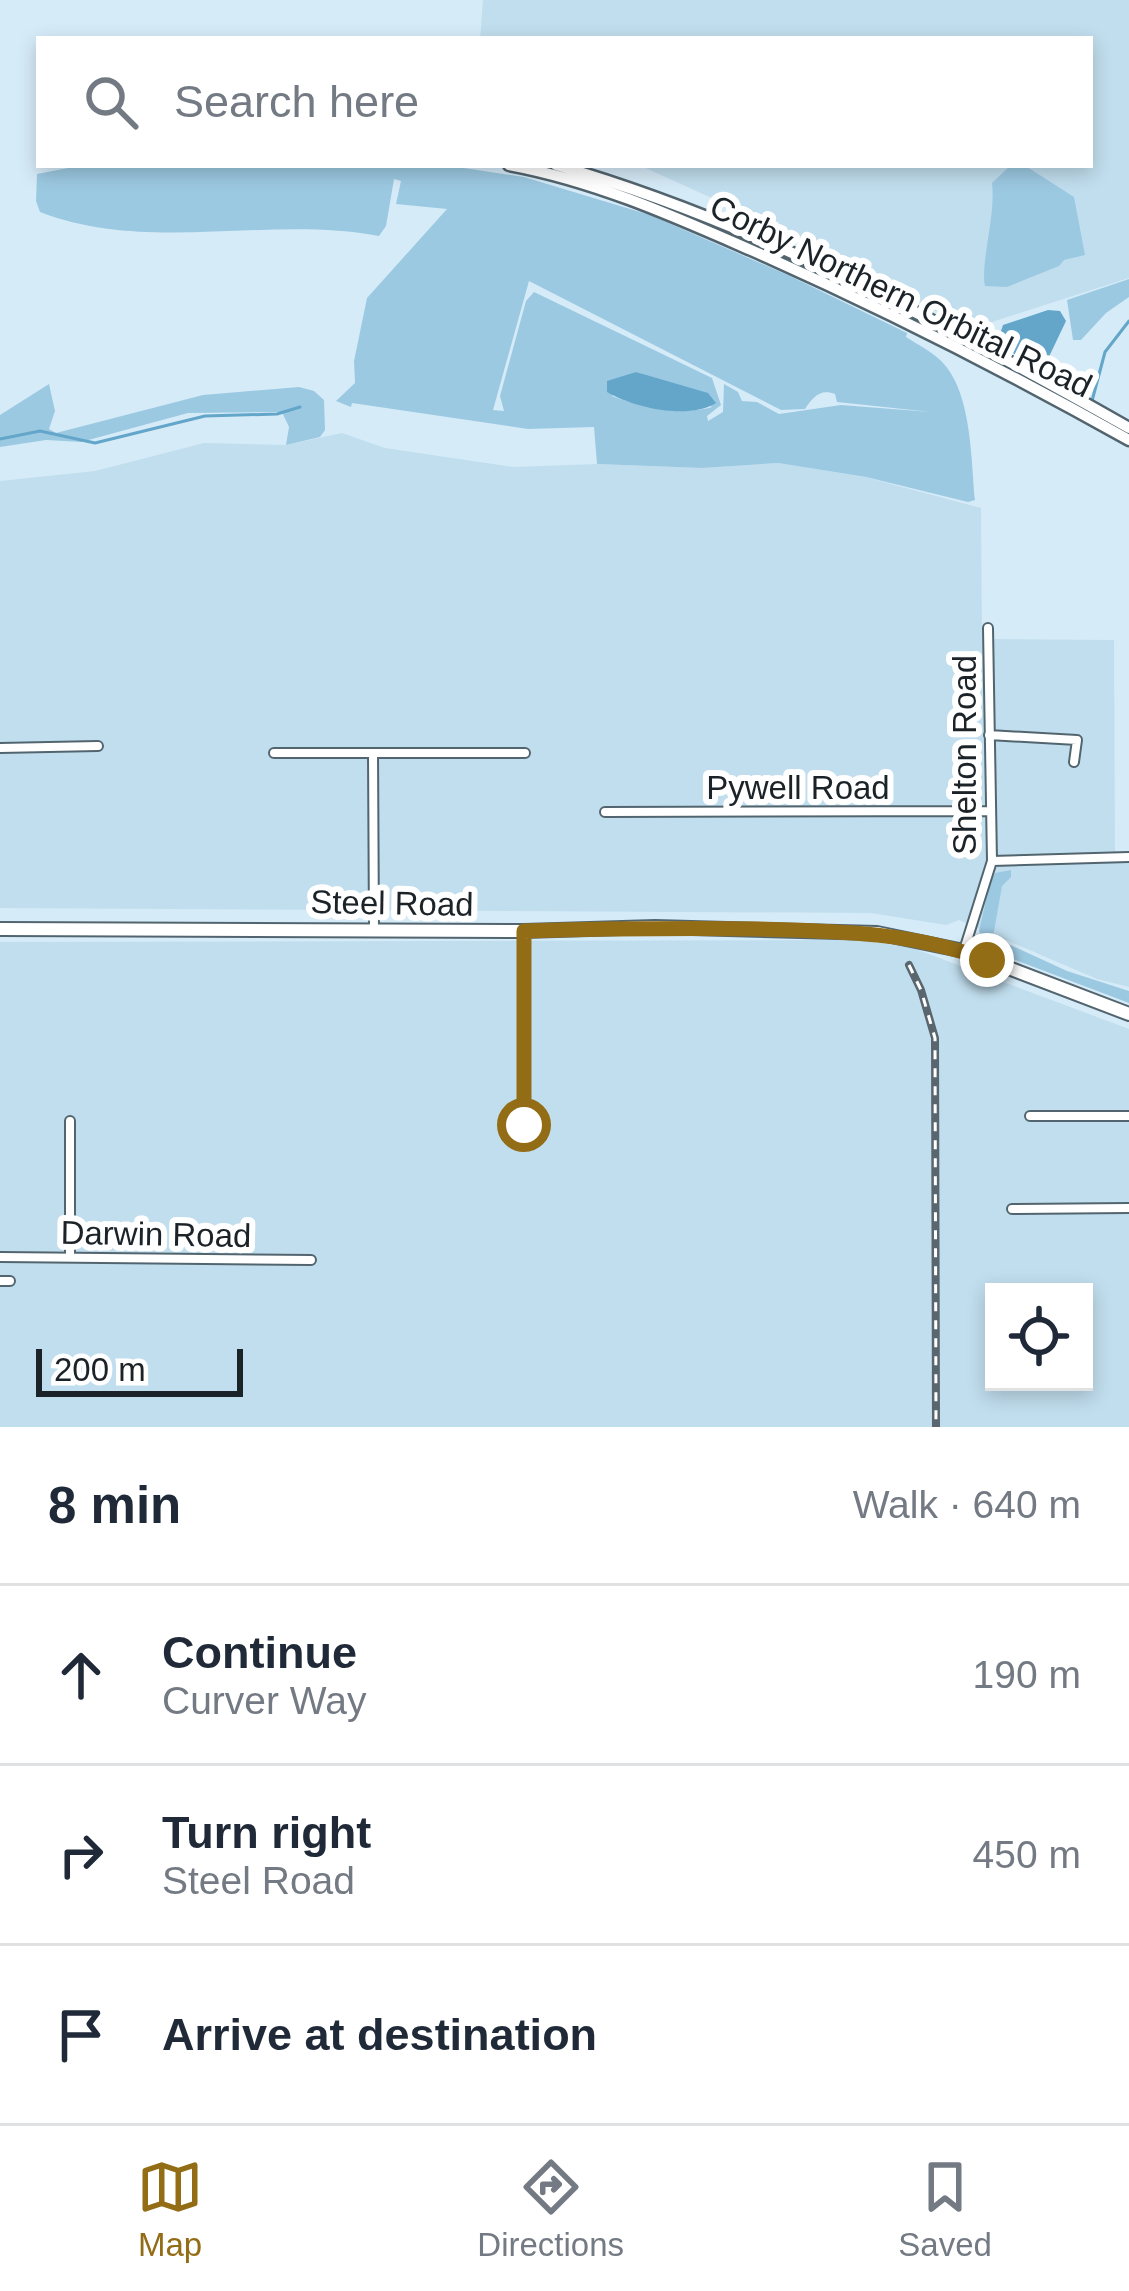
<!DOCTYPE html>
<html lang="en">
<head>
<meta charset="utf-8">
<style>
  :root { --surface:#fff; --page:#f6f6f7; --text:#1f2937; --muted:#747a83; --line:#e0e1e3; --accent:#936d15 }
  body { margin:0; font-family:Arial,sans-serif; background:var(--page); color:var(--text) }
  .controls { position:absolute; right:36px; bottom:36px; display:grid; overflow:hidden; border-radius:0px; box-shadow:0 6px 18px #0003 }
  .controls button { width:108px; height:108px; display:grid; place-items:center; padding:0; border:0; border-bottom:3px solid var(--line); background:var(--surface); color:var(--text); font:60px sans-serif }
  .scale { position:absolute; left:36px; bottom:30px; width:207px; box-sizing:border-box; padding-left:12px; border:6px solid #1c2328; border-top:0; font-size:33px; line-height:42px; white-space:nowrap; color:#1c2328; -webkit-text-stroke:9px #fff; paint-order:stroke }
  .stop { position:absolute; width:36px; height:36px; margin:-27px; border:9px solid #936d15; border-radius:50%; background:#fff }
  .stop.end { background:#936d15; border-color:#fff; box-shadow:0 3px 12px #0008 }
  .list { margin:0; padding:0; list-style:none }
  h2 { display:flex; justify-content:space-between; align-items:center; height:156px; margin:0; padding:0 48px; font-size:51px }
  h2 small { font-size:39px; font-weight:400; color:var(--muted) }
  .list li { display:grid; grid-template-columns:78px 1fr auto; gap:36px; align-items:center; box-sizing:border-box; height:180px; padding:0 48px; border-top:3px solid var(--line) }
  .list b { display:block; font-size:45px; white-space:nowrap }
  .list p { margin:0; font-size:39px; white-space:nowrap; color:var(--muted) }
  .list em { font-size:39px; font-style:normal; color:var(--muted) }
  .icon { flex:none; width:66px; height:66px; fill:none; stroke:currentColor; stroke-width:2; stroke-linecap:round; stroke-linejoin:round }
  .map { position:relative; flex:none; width:1129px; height:1427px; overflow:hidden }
  .search { position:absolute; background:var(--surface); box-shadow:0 6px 18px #0003; left:36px; right:36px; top:36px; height:132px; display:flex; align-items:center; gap:30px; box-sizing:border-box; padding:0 42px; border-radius:0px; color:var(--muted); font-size:45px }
  .sheet { height:696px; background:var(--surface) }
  nav { display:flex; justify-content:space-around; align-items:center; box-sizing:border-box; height:168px; border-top:3px solid var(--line); background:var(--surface); font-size:33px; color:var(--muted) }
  nav a { display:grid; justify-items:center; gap:6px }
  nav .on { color:var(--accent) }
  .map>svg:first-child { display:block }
  .built { fill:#c1deee; fill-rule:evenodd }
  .green { fill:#9cc9e2; fill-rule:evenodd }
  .water { fill:#63a6ca }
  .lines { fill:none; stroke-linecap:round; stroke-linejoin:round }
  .stream { stroke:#63a6ca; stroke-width:3 }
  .street-casing { stroke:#52656f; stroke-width:12 }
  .secondary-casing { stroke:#52656f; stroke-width:15 }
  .primary-casing { stroke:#52656f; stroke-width:16 }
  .street { stroke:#fff; stroke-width:8 }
  .secondary { stroke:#fff; stroke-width:10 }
  .primary { stroke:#fff; stroke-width:12 }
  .rail-casing { stroke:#5a666e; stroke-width:8 }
  .rail { stroke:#fff; stroke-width:3; stroke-dasharray:9; stroke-linecap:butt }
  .route { stroke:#936d15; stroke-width:15 }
  .labels { text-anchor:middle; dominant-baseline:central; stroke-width:12; stroke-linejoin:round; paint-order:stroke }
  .street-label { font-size:33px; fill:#1c2328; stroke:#fff }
</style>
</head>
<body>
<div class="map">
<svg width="1129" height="1427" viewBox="0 0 1129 1427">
  <rect width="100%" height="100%" fill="#d6ebf8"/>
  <path class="built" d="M 483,0 L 1129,0 L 1129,278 L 970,329 L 767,223 L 639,165 L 1090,165 L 1090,39 L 480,39 Z
    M 342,433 L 385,448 L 513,467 L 597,464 L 702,468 L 778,463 L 865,477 L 981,508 L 982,639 L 1114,640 L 1115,851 L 1129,852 L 1129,987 L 1097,979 L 959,920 L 946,925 L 871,913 L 0,908 L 0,481 L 95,471 L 204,443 L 286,445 Z
    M 859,940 L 910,947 L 1129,1029 L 1129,1427 L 0,1427 L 0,942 ZM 994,1292 L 1084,1292 L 1084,1382 L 994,1382 Z"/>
  <path class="green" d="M 84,165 L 444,165 L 524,177 L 650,215 L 790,276 L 907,333 L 906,337 C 917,344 929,350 939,359 C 972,388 971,459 975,500 L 968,502 L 866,477 L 778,463 L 702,468 L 597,464 L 594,427 L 528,429 L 352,403 L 351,407 L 336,401 L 355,383 L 354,361 L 367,298 L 447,209 L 396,204 L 401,181 L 394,179 L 386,226 L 379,236 C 268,215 148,254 40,212 L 36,201 L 37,174 ZM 529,281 L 781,410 L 805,409 C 812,398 820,388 835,394 L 837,402 L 931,412 L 841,405 L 779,414 L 757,402 L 742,401 L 738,392 L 724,384 L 723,412 L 708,421 L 707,416 L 721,405 L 712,378 L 534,292 L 526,301 L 500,396 L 504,411 L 493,410 ZM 636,372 L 687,390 L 712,407 C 681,416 641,407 612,396 Z
    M 1011,165 L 1024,165 L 1074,197 L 1085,255 L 1064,260 L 1059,266 L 1007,287 L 985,286 C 980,263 996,216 992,183 Z
    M 1129,279 L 1129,297 L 1106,313 L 1081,340 L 1073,340 L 1067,300 Z
    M 49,384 L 55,411 L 49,429 L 56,433 L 203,395 L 299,387 L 314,391 L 324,400 L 325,430 L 320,437 L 286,445 L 289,427 L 282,412 L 188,413 L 81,442 L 46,440 L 0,447 L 0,415 Z
    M 1011,870 L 1011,877 L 1002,886 L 993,937 L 1067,971 L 1129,991 L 1129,1003 L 989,950 L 979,931 L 990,883 L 995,873 Z"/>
  <path class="water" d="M 1048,310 L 1060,311 L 1066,321 L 1046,363 C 1028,368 1006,352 1000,334 L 1003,325 Z
    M 636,372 L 708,393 L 716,403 C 689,420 634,408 607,392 L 607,381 Z"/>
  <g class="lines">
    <path class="stream" d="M 1092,401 L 1105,352 L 1129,321
      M 0,439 L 40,431 L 95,443 L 205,416 L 277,414 L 300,407"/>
    <defs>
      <path id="street" d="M 989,735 L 1077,740 L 1074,762
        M 0,748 L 98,746
        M 274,753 L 525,753
        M 373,753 L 374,929
        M 605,812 L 991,811
        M 992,861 L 1129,857
        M 964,950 L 992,861 L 988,628
        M 1030,1116 L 1129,1116
        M 70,1121 L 70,1256
        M 524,1125 L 524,931
        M 1012,1209 L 1129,1208
        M 0,1257 L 311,1260
        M 0,1281 L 10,1281"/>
      <path id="secondary" d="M 509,165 C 595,181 671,215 751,250 C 880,307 1006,371 1129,440
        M 556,165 C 757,223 947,325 1129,428"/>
      <path id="primary" d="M 0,929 L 524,931 L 655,927 L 877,933 L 964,951 L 1129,1014"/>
    </defs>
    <use href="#street" class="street-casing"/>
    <use href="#secondary" class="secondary-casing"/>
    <use href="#primary" class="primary-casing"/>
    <use href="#street" class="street"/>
    <use href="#secondary" class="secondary"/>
    <use href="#primary" class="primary"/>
    <defs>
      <path id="rail" d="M 909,965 L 921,990 L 935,1038 L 936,1427"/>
    </defs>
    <use href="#rail" class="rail-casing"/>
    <use href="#rail" class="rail"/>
  </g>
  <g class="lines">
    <path class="route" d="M 524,1125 L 524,931 C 602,929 679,928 758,929 C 837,931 912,932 987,960"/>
  </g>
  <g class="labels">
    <g class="street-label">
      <text transform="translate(901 296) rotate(26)">Corby Northern Orbital Road</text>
      <text transform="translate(964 755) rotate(-90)">Shelton Road</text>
      <text x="798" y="787">Pywell Road</text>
      <text transform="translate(392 903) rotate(1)">Steel Road</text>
      <text transform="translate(156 1234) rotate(1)">Darwin Road</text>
    </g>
  </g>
</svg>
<div class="controls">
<button><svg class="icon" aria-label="locate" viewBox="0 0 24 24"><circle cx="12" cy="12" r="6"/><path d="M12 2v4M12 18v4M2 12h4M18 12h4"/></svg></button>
</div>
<div class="scale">200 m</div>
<div class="stop" style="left:524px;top:1125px"></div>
<div class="stop end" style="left:987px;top:960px"></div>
<div class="search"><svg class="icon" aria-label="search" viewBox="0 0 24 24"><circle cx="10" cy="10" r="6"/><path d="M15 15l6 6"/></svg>Search here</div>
</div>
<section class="sheet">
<h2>8 min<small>Walk · 640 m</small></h2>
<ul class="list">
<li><svg class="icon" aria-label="ahead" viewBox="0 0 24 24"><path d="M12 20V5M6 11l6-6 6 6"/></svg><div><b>Continue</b><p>Curver Way</p></div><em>190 m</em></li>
<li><svg class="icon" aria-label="right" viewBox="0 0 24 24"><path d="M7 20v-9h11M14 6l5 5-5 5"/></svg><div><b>Turn right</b><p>Steel Road</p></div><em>450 m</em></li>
<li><svg class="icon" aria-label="arrive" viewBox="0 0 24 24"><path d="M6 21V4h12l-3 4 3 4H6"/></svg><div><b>Arrive at destination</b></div></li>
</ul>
</section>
<nav>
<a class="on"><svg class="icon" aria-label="map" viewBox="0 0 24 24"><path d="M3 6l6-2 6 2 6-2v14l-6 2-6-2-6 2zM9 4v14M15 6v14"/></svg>Map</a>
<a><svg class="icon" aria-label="directions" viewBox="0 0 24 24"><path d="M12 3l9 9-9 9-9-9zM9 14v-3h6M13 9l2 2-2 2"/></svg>Directions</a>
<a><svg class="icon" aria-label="saved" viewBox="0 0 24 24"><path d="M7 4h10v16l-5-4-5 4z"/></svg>Saved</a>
</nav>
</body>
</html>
